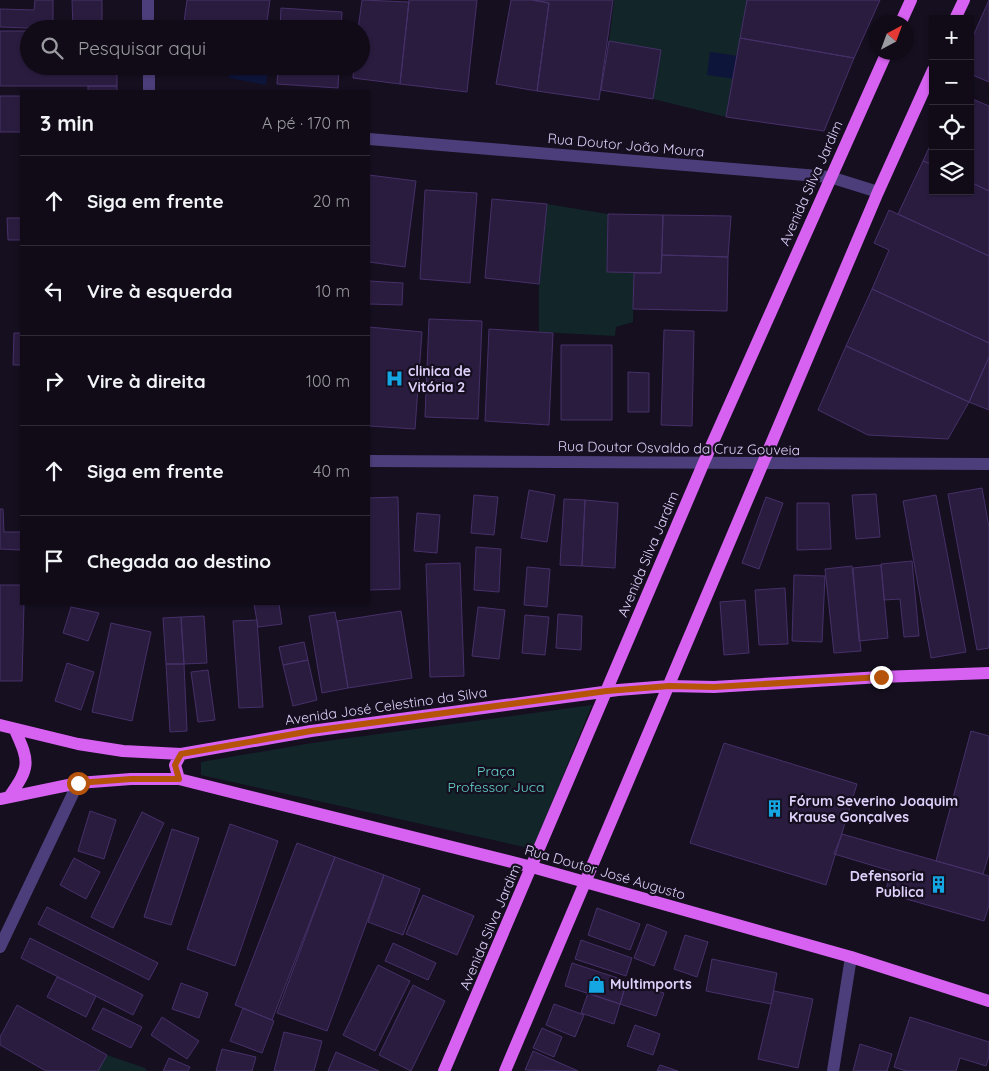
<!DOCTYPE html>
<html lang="pt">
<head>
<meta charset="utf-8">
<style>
  :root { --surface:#100b17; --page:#191420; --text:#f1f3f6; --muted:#9c9ba1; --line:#302b36 }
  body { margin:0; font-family:Quicksand,sans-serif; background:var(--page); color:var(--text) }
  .controls { position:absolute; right:15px; top:15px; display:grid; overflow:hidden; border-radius:0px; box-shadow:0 1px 4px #0004 }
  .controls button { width:45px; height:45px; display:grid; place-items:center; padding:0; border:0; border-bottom:1px solid var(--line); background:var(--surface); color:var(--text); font:25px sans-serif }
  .compass { position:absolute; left:869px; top:15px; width:45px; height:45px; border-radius:50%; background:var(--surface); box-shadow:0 1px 4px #0004; rotate:41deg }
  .stop { position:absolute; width:15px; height:15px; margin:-11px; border:4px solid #b45309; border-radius:50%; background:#fff }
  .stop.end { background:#b45309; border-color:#fff; box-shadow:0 1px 5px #0008 }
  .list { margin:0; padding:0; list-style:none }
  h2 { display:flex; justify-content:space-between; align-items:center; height:65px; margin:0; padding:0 20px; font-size:21px }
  h2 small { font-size:16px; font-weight:400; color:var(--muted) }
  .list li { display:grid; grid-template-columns:32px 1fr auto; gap:15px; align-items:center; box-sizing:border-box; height:90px; padding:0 20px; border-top:1px solid var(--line) }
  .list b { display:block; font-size:19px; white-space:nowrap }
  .list em { font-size:16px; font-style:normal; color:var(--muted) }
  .icon { flex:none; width:28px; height:28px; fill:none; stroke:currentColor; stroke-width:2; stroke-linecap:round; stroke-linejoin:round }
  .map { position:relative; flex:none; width:989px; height:1071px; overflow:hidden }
  .search { position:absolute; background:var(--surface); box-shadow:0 1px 4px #0004; left:20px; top:20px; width:350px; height:55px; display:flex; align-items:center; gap:12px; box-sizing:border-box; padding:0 18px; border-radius:28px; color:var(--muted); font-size:19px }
  .panel { position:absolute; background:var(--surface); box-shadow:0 1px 4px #0004; left:20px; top:90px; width:350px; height:515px; border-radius:0px }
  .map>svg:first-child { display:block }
  .green { fill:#122529 }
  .water { fill:#0d153a }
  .building { fill:#2a1c3f; stroke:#463069 }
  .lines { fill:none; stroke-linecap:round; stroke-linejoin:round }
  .minor { stroke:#4c3e7a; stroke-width:12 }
  .major { stroke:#d762f1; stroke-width:12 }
  .route { stroke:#b45309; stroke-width:6 }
  .labels { text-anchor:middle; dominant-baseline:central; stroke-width:4.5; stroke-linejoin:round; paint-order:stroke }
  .street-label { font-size:14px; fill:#ded1fb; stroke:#150f1f }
  .poi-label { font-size:14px; font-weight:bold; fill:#ded1fb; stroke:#150f1f; text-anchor:start }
  .park-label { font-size:14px; fill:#64d4ce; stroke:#150f1f }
</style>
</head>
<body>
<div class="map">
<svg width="989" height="1071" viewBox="0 0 989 1071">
  <rect width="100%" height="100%" fill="#150f1f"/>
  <path class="green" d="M 614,0 L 747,0 L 726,117 L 653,99 L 661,50 L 609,41 Z
    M 547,204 L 608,214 L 607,271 L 634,273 L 633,322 L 616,327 L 615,336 L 539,332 L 539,284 Z
    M 592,705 L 533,849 L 201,775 L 201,762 L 312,743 Z
    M 107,1055 L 145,1068 L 147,1071 L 97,1071 Z"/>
  <path class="water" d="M 710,52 L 753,58 L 750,81 L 707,75 Z
    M 231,66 L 269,66 L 266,85 L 229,78 Z"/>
  <path class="building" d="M 35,0 L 53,0 L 53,29 L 0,27 L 0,9 L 34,10 Z
    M 72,0 L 102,0 L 102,29 L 73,29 Z
    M 187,0 L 270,0 L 266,29 L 183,29 Z
    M 362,0 L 409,2 L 400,84 L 353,78 L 354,66 L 361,66 L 361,29 L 358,29 Z
    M 409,0 L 477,0 L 467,92 L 400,84 Z
    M 511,0 L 531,0 L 549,3 L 537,91 L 496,84 Z
    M 534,0 L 613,0 L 599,100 L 537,91 L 549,3 Z
    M 747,0 L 880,0 L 854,58 L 740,38 Z
    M 989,0 L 989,82 L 970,74 L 970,43 Z
    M 281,8 L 342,12 L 341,29 L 280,29 Z
    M 0,31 L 29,31 L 29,66 L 117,66 L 117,86 L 0,86 Z
    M 740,38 L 854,58 L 824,131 L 726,117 Z
    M 609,41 L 661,50 L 653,99 L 601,90 Z
    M 278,66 L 339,66 L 338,88 L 277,84 Z
    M 88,86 L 117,86 L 117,91 L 88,91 Z
    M 0,96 L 21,96 L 21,132 L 0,132 Z
    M 970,98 L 989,106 L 989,191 L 970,182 Z
    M 933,139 L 933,165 L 923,161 Z
    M 923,161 L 933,165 L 933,191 L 970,191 L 970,182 L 989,191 L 989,256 L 898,214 Z
    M 369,175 L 416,181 L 405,267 L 369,262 Z
    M 425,190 L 477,193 L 470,283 L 420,279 Z
    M 492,199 L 547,204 L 539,284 L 485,278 Z
    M 889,210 L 989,256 L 989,343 L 872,289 L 889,250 L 874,243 Z
    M 608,214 L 663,215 L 661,273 L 607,272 Z
    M 663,215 L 731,216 L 728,257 L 662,255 Z
    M 7,218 L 21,218 L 21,240 L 8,240 Z
    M 662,255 L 728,257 L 727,311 L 633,309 L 634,273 L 661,273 Z
    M 369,281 L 403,283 L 402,305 L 369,304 Z
    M 872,289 L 989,343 L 989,357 L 969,402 L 846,346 Z
    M 429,319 L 482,321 L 478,419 L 425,417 Z
    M 369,327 L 422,332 L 415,429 L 369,426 Z
    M 489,329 L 553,333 L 549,425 L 485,421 Z
    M 664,330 L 694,331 L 692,426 L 661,425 Z
    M 14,333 L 21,333 L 21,365 L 13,365 Z
    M 561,345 L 612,345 L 612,420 L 561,420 Z
    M 846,346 L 969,402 L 948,439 L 868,435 L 818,410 Z
    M 989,357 L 989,410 L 969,402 Z
    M 628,372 L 649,373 L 649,412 L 628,412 Z
    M 982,488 L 989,527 L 989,648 L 977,650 L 948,494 Z
    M 529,490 L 555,495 L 547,542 L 521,538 Z
    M 876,494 L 880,537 L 856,539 L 852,495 Z
    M 474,495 L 498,497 L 494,535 L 471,533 Z
    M 936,495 L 966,652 L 931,658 L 903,501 Z
    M 398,497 L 400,589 L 369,590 L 369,498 Z
    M 766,497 L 783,503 L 759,569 L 742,563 Z
    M 564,499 L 585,500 L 582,566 L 560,565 Z
    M 585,500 L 618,503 L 615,568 L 582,566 Z
    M 797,503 L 829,503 L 831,549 L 797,550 Z
    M 0,509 L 3,509 L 4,532 L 21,532 L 21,550 L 0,549 Z
    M 417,513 L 440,515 L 437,553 L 414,551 Z
    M 476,547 L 501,549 L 499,592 L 474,590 Z
    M 912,561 L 919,636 L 904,637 L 900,599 L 884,600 L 881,564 Z
    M 460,563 L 464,676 L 430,677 L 426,564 Z
    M 881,565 L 888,638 L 859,641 L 853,568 Z
    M 852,566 L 861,651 L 834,653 L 825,569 Z
    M 527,567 L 550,569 L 547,607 L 524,605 Z
    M 794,575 L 825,576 L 822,642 L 792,641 Z
    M 0,585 L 21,585 L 21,604 L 24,604 L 22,681 L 0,681 Z
    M 785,588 L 788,644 L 759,645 L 755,590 Z
    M 745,600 L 749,653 L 724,655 L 720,602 Z
    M 254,604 L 279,604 L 282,624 L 258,627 Z
    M 71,607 L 99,613 L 88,641 L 63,633 Z
    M 478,607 L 505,610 L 499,659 L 472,656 Z
    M 401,611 L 412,678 L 348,688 L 337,621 Z
    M 335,612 L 348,688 L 322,693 L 309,616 Z
    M 558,614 L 582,616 L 581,650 L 556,648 Z
    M 525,615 L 549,617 L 545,655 L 522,653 Z
    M 204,616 L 207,663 L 184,664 L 181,617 Z
    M 181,617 L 184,664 L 166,664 L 163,618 Z
    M 257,620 L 263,707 L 239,708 L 233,621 Z
    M 111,623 L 151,632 L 132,721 L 92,712 Z
    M 304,642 L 308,660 L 283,665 L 279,647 Z
    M 308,660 L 317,700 L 293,706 L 283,665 Z
    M 67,663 L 94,672 L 81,710 L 55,701 Z
    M 166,664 L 184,664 L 187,731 L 170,732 Z
    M 208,670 L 215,720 L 198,722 L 191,672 Z
    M 971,731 L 989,736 L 989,854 L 983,874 L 936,861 Z
    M 724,743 L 857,784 L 826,885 L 690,843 Z
    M 90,811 L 116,820 L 104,859 L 78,851 Z
    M 142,812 L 164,823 L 113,928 L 91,917 Z
    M 230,824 L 278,841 L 235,966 L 187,949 Z
    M 172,829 L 199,838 L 171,925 L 144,917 Z
    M 842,834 L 989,876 L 989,905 L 984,921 L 885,893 L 891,871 L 834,854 Z
    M 297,843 L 335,857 L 272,1020 L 235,1005 Z
    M 335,857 L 384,875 L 327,1031 L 277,1013 Z
    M 74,858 L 100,872 L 86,899 L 60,885 Z
    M 384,875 L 420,889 L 403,935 L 368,922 Z
    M 423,895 L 474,916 L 457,955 L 406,934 Z
    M 47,907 L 158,963 L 149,980 L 38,924 Z
    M 597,908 L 640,924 L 630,950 L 588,935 Z
    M 647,924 L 667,932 L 654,966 L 634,958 Z
    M 685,935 L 708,942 L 697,977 L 674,969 Z
    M 30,938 L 143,995 L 133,1015 L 21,958 Z
    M 581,940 L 632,958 L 626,976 L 575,959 Z
    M 393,943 L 436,963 L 428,980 L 385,961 Z
    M 712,959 L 777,973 L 771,1004 L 706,991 Z
    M 572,963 L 627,981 L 620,1004 L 565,986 Z
    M 378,965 L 410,981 L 375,1051 L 343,1035 Z
    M 57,977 L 96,996 L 86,1017 L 47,997 Z
    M 627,981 L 664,993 L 656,1016 L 620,1004 Z
    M 181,983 L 208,993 L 199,1018 L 172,1009 Z
    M 413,985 L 445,1001 L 411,1071 L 379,1055 Z
    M 774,991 L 813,999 L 798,1068 L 758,1059 Z
    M 588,993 L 620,1004 L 614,1024 L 581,1013 Z
    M 554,1004 L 584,1015 L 575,1037 L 546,1025 Z
    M 17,1005 L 107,1055 L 98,1071 L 46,1071 L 0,1045 L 0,1037 Z
    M 103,1008 L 142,1027 L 131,1048 L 92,1029 Z
    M 243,1008 L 274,1021 L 262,1053 L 230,1041 Z
    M 162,1017 L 199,1041 L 187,1059 L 151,1035 Z
    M 910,1017 L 989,1042 L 989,1056 L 986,1066 L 960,1058 L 956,1071 L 906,1071 L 894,1067 Z
    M 635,1025 L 660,1034 L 653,1055 L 627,1046 Z
    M 542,1028 L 562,1037 L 554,1057 L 533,1048 Z
    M 284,1032 L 322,1041 L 314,1071 L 274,1071 Z
    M 860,1044 L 892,1054 L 887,1071 L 853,1071 Z
    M 222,1049 L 256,1057 L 252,1071 L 216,1071 Z
    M 533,1051 L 578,1071 L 525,1070 Z
    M 336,1052 L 379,1071 L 328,1071 Z
    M 169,1058 L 190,1067 L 188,1071 L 163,1071 Z
    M 660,1065 L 678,1071 L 657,1071 Z"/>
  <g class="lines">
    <path class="minor" d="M 148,0 L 148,29
      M 149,66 L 149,91
      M 369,139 L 830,177 L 878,192
      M 369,461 L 989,464
      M 0,947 L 78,783
      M 833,1071 L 851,957"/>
    <path class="major" d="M 955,19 L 964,0
      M 901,22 L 911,0
      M 0,725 L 78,744 L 123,751 L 181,754 L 311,731 L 618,690 L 669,686 L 714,687 L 881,677 L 989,673
      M 179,779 L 175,765 L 181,754
      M 9,797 C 30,767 30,763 15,730
      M 0,799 L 78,783 L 131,779 L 179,779 L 532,867 L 851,957 L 989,1001
      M 444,1071 L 704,462 L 887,52
      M 505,1071 L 878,192 L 933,70"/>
  </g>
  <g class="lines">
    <path class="route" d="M 78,783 L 131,779 L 179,779 L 175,765 L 181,754 L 311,731 L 607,691 L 669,686 L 714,687 L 881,677"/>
  </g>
  <defs>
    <symbol id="hospital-bare" viewBox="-9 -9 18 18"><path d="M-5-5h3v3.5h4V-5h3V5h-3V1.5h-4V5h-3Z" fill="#14a7e4" stroke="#150f1f" stroke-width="2.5" paint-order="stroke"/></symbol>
    <symbol id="building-bare" viewBox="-9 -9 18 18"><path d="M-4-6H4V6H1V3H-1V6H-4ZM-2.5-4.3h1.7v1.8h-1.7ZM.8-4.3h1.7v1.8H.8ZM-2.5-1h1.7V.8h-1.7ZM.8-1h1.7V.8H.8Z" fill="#14a7e4" stroke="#150f1f" stroke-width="2.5" paint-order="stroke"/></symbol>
    <symbol id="shop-bare" viewBox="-9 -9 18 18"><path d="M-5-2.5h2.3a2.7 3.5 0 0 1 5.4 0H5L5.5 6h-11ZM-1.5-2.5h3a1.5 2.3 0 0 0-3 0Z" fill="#14a7e4" stroke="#150f1f" stroke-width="2.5" paint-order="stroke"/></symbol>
  </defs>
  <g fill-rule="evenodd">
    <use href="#hospital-bare" x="382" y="366" width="25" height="25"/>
    <use href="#building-bare" x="762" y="796" width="25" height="25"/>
    <use href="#building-bare" x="926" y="872" width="25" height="25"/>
    <use href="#shop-bare" x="584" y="972" width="25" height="25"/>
  </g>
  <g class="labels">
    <g class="street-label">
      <text transform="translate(626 145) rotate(5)">Rua Doutor João Moura</text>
      <text transform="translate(811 183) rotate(-66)">Avenida Silva Jardim</text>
      <text transform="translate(679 448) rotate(1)">Rua Doutor Osvaldo da Cruz Gouveia</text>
      <text transform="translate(648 554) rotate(-67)">Avenida Silva Jardim</text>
      <text transform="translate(386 706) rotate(-8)">Avenida José Celestino da Silva</text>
      <text transform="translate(605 872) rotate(16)">Rua Doutor José Augusto</text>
      <text transform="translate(490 927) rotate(-67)">Avenida Silva Jardim</text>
    </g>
    <g class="poi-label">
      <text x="408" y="371">clinica de<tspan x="408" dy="16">Vitória 2</tspan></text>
      <text x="789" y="801">Fórum Severino Joaquim<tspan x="789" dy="16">Krause Gonçalves</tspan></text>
      <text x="924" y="876" text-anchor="end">Defensoria<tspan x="924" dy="16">Publica</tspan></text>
      <text x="610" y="984">Multimports</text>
    </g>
    <g class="park-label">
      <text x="496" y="771">Praça<tspan x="496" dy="16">Professor Juca</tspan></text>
    </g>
  </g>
</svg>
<div class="controls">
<button>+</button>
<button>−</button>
<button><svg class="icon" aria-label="locate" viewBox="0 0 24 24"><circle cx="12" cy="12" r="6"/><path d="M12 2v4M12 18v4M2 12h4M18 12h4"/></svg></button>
<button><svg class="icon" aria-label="layers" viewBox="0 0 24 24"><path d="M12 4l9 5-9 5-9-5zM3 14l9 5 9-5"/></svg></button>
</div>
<svg class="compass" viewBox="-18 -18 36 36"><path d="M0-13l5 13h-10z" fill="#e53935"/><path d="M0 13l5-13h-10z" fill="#9c9ba1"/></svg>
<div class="stop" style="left:78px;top:783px"></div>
<div class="stop end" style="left:881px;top:677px"></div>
<div class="search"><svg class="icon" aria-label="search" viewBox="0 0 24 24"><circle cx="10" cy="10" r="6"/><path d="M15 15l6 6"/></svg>Pesquisar aqui</div>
<section class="panel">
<h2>3 min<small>A pé · 170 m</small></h2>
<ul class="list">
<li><svg class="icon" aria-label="ahead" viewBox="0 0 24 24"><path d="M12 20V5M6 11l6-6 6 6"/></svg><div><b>Siga em frente</b></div><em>20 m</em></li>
<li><svg class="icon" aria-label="left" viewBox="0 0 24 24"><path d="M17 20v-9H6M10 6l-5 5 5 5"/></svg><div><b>Vire à esquerda</b></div><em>10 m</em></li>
<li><svg class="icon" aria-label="right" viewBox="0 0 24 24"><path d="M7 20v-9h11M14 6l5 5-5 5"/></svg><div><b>Vire à direita</b></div><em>100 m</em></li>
<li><svg class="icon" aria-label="ahead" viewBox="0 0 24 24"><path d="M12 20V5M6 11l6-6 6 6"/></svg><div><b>Siga em frente</b></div><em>40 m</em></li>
<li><svg class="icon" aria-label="arrive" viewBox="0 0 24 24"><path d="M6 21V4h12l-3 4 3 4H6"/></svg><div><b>Chegada ao destino</b></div></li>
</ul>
</section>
</div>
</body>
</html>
